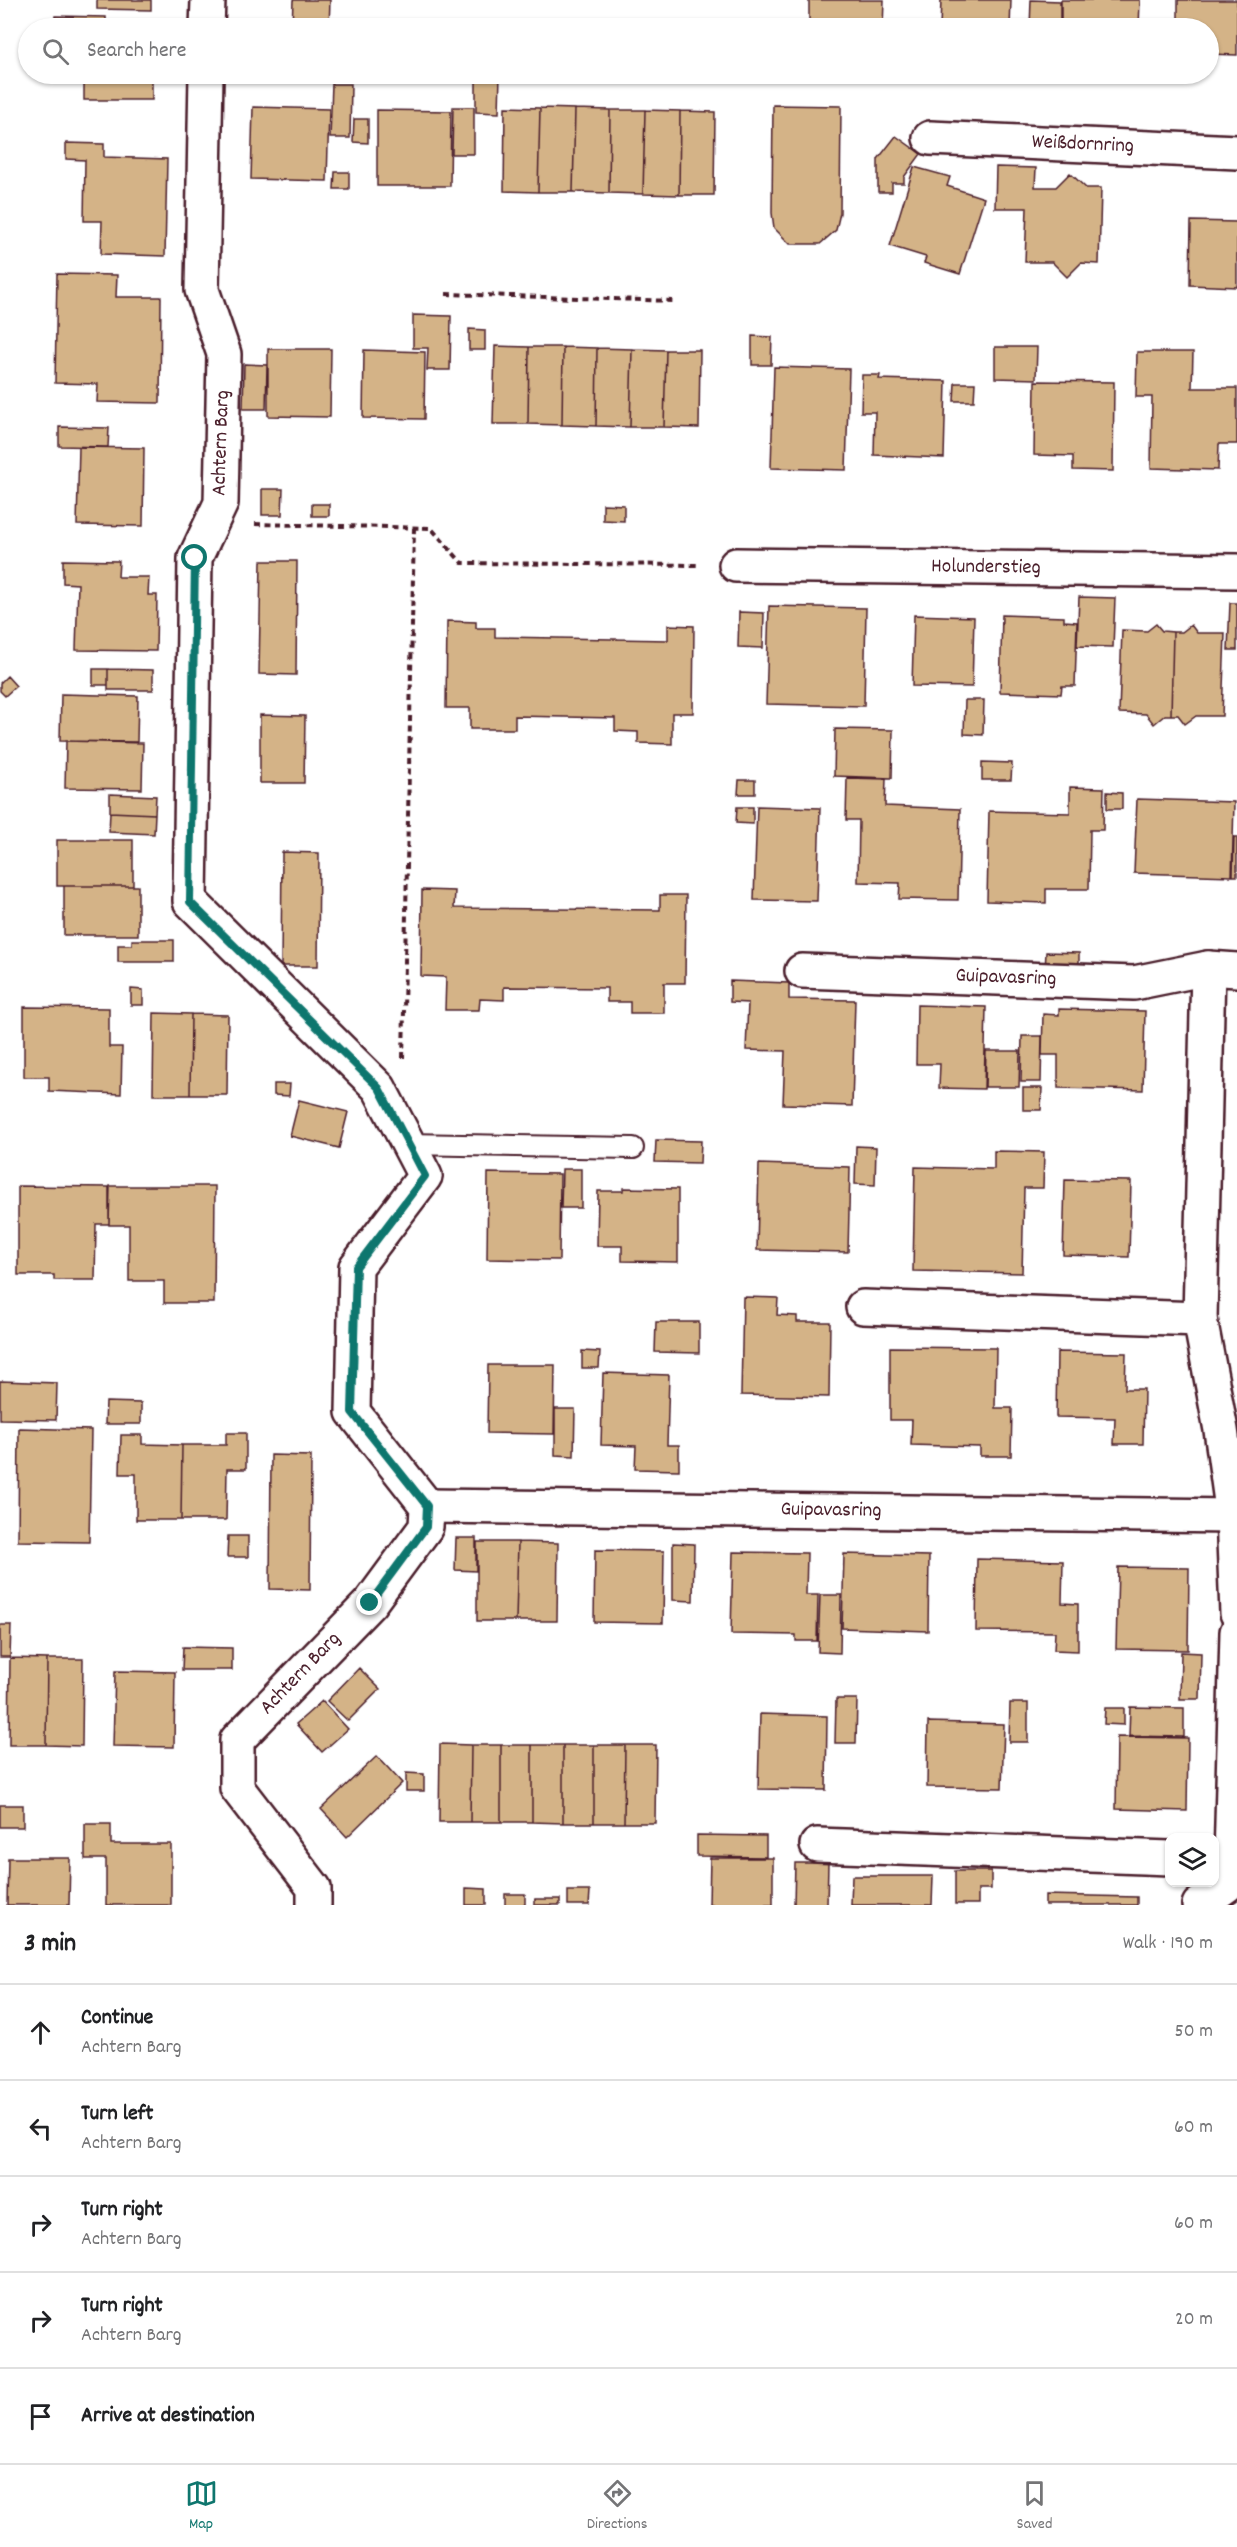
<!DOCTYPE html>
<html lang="en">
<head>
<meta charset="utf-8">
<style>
  :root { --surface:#fff; --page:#f2f2f2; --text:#202124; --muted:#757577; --line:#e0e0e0; --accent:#0f766e }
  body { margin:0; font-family:Dekko,sans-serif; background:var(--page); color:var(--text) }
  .controls { position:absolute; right:18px; bottom:18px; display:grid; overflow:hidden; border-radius:12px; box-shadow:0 2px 4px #0004 }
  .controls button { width:54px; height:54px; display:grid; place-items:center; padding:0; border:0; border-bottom:2px solid var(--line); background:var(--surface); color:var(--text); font:30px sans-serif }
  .stop { position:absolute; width:18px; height:18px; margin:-14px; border:4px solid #0f766e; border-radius:50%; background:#fff }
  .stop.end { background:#0f766e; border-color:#fff; box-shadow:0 2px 6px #0008 }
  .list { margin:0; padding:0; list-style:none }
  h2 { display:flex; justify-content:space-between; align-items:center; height:78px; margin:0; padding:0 24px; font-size:26px }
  h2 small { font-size:20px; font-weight:400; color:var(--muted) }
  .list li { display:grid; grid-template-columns:39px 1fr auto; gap:18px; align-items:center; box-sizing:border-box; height:96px; padding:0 24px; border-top:2px solid var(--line) }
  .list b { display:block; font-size:22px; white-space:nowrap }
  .list p { margin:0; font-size:20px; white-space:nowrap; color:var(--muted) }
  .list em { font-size:20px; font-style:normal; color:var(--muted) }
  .icon { flex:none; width:33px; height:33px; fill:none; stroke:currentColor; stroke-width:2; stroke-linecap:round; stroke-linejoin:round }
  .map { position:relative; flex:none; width:1237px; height:1905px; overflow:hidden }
  .search { position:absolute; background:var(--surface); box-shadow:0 2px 4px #0004; left:18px; right:18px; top:18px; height:66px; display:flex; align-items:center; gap:15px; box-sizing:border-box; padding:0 21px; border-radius:33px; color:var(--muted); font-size:22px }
  .sheet { height:558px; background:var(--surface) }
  nav { display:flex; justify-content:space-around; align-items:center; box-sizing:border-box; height:84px; border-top:2px solid var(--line); background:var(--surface); font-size:16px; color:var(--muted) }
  nav a { display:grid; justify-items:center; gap:3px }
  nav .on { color:var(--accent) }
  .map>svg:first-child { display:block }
  .building { fill:#d4b387; stroke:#4a1f2b; stroke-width:1.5 }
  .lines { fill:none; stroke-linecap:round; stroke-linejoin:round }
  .service-casing { stroke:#4a1f2b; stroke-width:24 }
  .minor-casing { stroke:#4a1f2b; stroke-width:38 }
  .path { stroke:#4a1f2b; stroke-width:4; stroke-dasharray:6 4.5; stroke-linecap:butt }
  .service { stroke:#fff; stroke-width:20 }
  .minor { stroke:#fff; stroke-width:33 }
  .route { stroke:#0f766e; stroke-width:8 }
  .labels { text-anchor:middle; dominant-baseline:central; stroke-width:4.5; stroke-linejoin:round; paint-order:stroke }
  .street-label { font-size:21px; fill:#4a1f2b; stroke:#fff }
</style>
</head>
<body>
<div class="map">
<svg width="1237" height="1905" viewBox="0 0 1237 1905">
  <rect width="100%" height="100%" fill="#fff"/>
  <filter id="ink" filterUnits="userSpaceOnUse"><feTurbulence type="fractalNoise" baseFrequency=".0167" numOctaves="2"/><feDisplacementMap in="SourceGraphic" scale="12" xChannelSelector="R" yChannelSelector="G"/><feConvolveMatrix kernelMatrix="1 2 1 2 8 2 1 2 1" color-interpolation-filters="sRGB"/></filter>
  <g filter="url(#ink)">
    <path class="building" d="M 97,0 L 151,0 L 151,10 L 97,9 Z
      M 293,0 L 330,0 L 329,28 L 292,28 Z
      M 809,0 L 884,0 L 883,28 L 809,28 Z
      M 941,0 L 1011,0 L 1010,28 L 940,28 Z
      M 1031,0 L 1060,1 L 1060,28 L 1030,28 Z
      M 1061,0 L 1140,0 L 1139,28 L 1061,28 Z
      M 1178,0 L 1237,0 L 1237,55 L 1208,54 L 1208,28 L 1178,28 Z
      M 55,16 L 106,17 L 106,28 L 54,28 Z
      M 84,74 L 152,74 L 152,100 L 84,100 Z
      M 476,74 L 500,74 L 499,113 L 476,112 Z
      M 1007,74 L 1026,74 L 1026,76 L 1007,75 Z
      M 332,84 L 351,84 L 350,138 L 330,138 Z
      M 773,105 L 841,106 L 840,213 L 836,230 L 820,244 L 790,244 L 774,228 L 772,213 Z
      M 253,107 L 329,109 L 327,181 L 251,179 Z
      M 453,107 L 474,107 L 474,154 L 452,154 Z
      M 505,107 L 540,108 L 538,192 L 504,191 Z
      M 540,108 L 575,109 L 573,192 L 538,192 Z
      M 575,109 L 610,110 L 609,193 L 573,192 Z
      M 377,110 L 451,111 L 450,186 L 377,186 Z
      M 610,110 L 645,110 L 643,194 L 609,193 Z
      M 645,110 L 680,111 L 679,195 L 643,194 Z
      M 680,111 L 715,112 L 714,195 L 679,195 Z
      M 354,119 L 368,119 L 368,143 L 353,142 Z
      M 896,136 L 921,154 L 904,177 L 904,183 L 892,183 L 892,192 L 878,192 L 878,159 Z
      M 66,143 L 104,144 L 104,157 L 167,159 L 165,256 L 101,254 L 102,221 L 84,221 L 85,160 L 66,159 Z
      M 914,167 L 950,177 L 947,186 L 984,198 L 960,274 L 924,263 L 926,257 L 890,246 Z
      M 996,167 L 1036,168 L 1035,187 L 1056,187 L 1070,173 L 1086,188 L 1101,188 L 1099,264 L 1081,263 L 1067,277 L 1052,262 L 1025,262 L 1027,208 L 995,208 Z
      M 335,172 L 349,172 L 349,189 L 334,189 Z
      M 1191,221 L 1237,222 L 1237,287 L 1190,285 Z
      M 57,274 L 117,275 L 116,297 L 161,297 L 160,403 L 97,402 L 98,384 L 55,383 Z
      M 413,315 L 451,316 L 450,370 L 427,370 L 428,348 L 413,348 Z
      M 469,329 L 485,330 L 485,350 L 469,350 Z
      M 752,336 L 772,337 L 771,365 L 752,365 Z
      M 495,346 L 529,347 L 528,424 L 493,424 Z
      M 529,347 L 563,347 L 562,425 L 528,424 Z
      M 563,347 L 597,348 L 596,426 L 562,425 Z
      M 995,347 L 1037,347 L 1036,379 L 995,378 Z
      M 597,348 L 632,349 L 630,427 L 596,426 Z
      M 268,349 L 331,349 L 330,417 L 268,416 Z
      M 632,349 L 666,350 L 664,427 L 630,427 Z
      M 364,350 L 425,352 L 424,419 L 363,418 Z
      M 666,350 L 700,350 L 699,428 L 664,427 Z
      M 1137,352 L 1193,352 L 1192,388 L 1237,388 L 1237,444 L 1219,444 L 1218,470 L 1151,468 L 1152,397 L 1136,397 Z
      M 244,364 L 267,365 L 266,409 L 243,409 Z
      M 774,367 L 849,369 L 846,470 L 771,468 Z
      M 862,375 L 880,375 L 879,379 L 946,381 L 944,458 L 874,455 L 875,412 L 861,412 Z
      M 1035,381 L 1114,382 L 1113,471 L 1073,470 L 1073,456 L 1034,455 Z
      M 955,383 L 975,383 L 974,401 L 954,401 Z
      M 59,427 L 109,428 L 108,447 L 59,446 Z
      M 79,447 L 144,448 L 143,526 L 77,525 Z
      M 262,489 L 283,489 L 282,515 L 262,515 Z
      M 312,504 L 329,504 L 329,516 L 312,516 Z
      M 603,504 L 624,505 L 624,521 L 603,520 Z
      M 63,560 L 119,561 L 118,577 L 149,577 L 148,595 L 157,595 L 156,651 L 76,650 L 78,584 L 63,583 Z
      M 261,561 L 297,561 L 296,675 L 259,674 Z
      M 1079,597 L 1115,598 L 1113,647 L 1077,646 Z
      M 1230,603 L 1237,603 L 1237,650 L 1228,650 Z
      M 769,606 L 866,608 L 864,706 L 766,704 Z
      M 739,612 L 764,613 L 763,648 L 738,647 Z
      M 914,615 L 974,617 L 972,687 L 912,686 Z
      M 1002,615 L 1064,617 L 1064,621 L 1077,622 L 1075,686 L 1062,686 L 1061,694 L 1000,692 Z
      M 447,621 L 476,622 L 476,628 L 495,628 L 495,637 L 668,640 L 668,625 L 694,626 L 693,713 L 672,713 L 672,744 L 638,743 L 638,732 L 615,731 L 615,718 L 515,716 L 515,729 L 470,729 L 470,708 L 446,708 Z
      M 1156,624 L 1162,631 L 1173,632 L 1171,715 L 1165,715 L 1154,724 L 1146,714 L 1119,713 L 1122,630 L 1147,631 Z
      M 1191,625 L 1197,633 L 1225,633 L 1222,716 L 1196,716 L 1185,724 L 1178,715 L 1171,715 L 1173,632 L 1182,632 Z
      M 93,669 L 108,669 L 108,685 L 93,685 Z
      M 108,669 L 153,670 L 153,690 L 108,690 Z
      M 7,676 L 16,686 L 5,696 L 0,691 L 0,683 Z
      M 61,694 L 138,696 L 137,742 L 60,741 Z
      M 965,700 L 984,700 L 983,735 L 964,734 Z
      M 260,715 L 305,716 L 304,783 L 260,783 Z
      M 835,729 L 893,730 L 892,778 L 834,776 Z
      M 66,741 L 143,743 L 142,789 L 65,788 Z
      M 982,762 L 1012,763 L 1011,780 L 982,780 Z
      M 847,778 L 886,779 L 885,806 L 960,809 L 958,900 L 899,899 L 900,883 L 858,882 L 859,820 L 846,820 Z
      M 739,780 L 755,780 L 755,794 L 738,794 Z
      M 1070,787 L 1104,788 L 1103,830 L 1090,830 L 1089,889 L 1046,889 L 1046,903 L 987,901 L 989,811 L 1070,813 Z
      M 1107,792 L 1122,793 L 1122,809 L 1107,809 Z
      M 110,794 L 156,796 L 155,814 L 110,812 Z
      M 1137,799 L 1234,802 L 1232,876 L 1134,873 Z
      M 757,806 L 820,808 L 817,901 L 754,900 Z
      M 737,807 L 753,807 L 753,824 L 736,823 Z
      M 110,812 L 155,814 L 154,834 L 109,832 Z
      M 1234,837 L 1237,837 L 1237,876 L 1233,876 Z
      M 57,840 L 133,840 L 133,886 L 57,886 Z
      M 282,852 L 319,853 L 318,966 L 281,966 Z
      M 64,886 L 138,886 L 138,935 L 64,935 Z
      M 422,890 L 455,891 L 454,908 L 660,910 L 660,895 L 686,895 L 685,983 L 664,983 L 664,1013 L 630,1013 L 630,1002 L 607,1002 L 607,988 L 504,987 L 504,1000 L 480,999 L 479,1010 L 445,1010 L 446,977 L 421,976 Z
      M 132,940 L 174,940 L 174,962 L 118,962 L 118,945 L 132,945 Z
      M 1046,952 L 1079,953 L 1079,971 L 1045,971 Z
      M 730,981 L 789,983 L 789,999 L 855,1000 L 852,1106 L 783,1104 L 785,1051 L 746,1050 L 748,1003 L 730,1002 Z
      M 131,989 L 143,990 L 143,1005 L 131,1005 Z
      M 917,1005 L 986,1007 L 984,1089 L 939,1088 L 940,1064 L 916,1064 Z
      M 24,1007 L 109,1008 L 109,1047 L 122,1047 L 121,1094 L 49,1091 L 49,1077 L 24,1077 Z
      M 1059,1009 L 1145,1011 L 1143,1090 L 1058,1088 L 1058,1055 L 1042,1055 L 1043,1014 L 1059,1015 Z
      M 154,1013 L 191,1014 L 190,1095 L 153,1095 Z
      M 191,1014 L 228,1015 L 227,1095 L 190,1095 Z
      M 1022,1036 L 1042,1036 L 1041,1082 L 1021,1082 Z
      M 986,1051 L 1020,1051 L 1019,1087 L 985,1087 Z
      M 274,1084 L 290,1084 L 289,1096 L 274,1095 Z
      M 1023,1088 L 1042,1088 L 1041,1110 L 1023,1110 Z
      M 299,1100 L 348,1112 L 339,1148 L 290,1136 Z
      M 656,1140 L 701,1141 L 700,1163 L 655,1162 Z
      M 856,1146 L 876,1147 L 875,1185 L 855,1184 Z
      M 994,1151 L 1044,1152 L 1043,1188 L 1024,1188 L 1022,1273 L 913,1271 L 915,1167 L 994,1169 Z
      M 759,1164 L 850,1167 L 848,1252 L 757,1250 Z
      M 562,1169 L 581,1169 L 581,1208 L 561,1208 Z
      M 488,1173 L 560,1174 L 559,1260 L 487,1259 Z
      M 1065,1180 L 1131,1181 L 1129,1257 L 1063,1255 Z
      M 18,1186 L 109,1187 L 109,1224 L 96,1224 L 95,1280 L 54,1280 L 54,1275 L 18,1275 Z
      M 110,1186 L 215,1186 L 214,1303 L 164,1303 L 164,1281 L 129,1281 L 129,1225 L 109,1225 Z
      M 623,1188 L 678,1189 L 678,1262 L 622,1261 L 622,1246 L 597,1246 L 598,1191 L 623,1191 Z
      M 743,1297 L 778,1298 L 777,1315 L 797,1316 L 797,1322 L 830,1322 L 829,1397 L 741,1395 Z
      M 656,1322 L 699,1322 L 699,1353 L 655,1352 Z
      M 890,1347 L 996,1348 L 995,1408 L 1012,1408 L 1011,1456 L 980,1456 L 980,1447 L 911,1445 L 912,1420 L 890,1420 Z
      M 582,1351 L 600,1352 L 599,1368 L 582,1368 Z
      M 1057,1352 L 1126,1353 L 1125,1389 L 1144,1389 L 1143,1444 L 1114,1444 L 1115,1418 L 1056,1417 Z
      M 488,1365 L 555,1365 L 554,1434 L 487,1433 Z
      M 603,1373 L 669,1375 L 667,1445 L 679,1445 L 679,1470 L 635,1469 L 636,1446 L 601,1445 Z
      M 0,1381 L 57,1383 L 56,1420 L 0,1419 Z
      M 106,1402 L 141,1403 L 141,1424 L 105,1424 Z
      M 555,1409 L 575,1409 L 574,1456 L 555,1455 Z
      M 19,1428 L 91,1430 L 89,1542 L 18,1541 Z
      M 226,1433 L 246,1433 L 246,1469 L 227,1469 L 226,1520 L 181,1520 L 182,1445 L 226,1445 Z
      M 121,1435 L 142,1435 L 142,1444 L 182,1445 L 181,1520 L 136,1520 L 136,1474 L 120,1474 Z
      M 271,1455 L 311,1456 L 310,1590 L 270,1589 Z
      M 228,1536 L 248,1536 L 248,1557 L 227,1557 Z
      M 456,1538 L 476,1538 L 476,1571 L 455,1570 Z
      M 477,1542 L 518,1542 L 516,1621 L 477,1621 Z
      M 518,1542 L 558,1543 L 557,1621 L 516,1621 Z
      M 673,1543 L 694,1544 L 693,1601 L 673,1600 Z
      M 595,1550 L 664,1551 L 663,1623 L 594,1622 Z
      M 733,1552 L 807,1553 L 806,1595 L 818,1595 L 817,1641 L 796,1641 L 796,1635 L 731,1634 Z
      M 844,1554 L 929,1556 L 928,1631 L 842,1628 Z
      M 977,1559 L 1063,1561 L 1062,1603 L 1078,1604 L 1078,1651 L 1054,1650 L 1055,1632 L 976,1631 Z
      M 1118,1567 L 1189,1568 L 1188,1650 L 1116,1649 Z
      M 820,1595 L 841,1595 L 840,1653 L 818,1652 Z
      M 0,1625 L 11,1625 L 10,1657 L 0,1657 Z
      M 183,1647 L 232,1648 L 232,1670 L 182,1670 Z
      M 1181,1652 L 1201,1653 L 1200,1699 L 1180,1699 Z
      M 10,1658 L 47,1659 L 46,1745 L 9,1745 Z
      M 47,1659 L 83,1659 L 82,1746 L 46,1745 Z
      M 359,1668 L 380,1689 L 348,1721 L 327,1701 Z
      M 115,1671 L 175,1672 L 174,1747 L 113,1746 Z
      M 836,1699 L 857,1699 L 856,1743 L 835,1743 Z
      M 322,1701 L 348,1729 L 322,1752 L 296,1724 Z
      M 1010,1703 L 1028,1703 L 1028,1742 L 1009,1742 Z
      M 1130,1707 L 1184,1708 L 1184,1737 L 1129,1736 Z
      M 1105,1708 L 1124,1708 L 1124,1725 L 1104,1724 Z
      M 760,1714 L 827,1716 L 826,1790 L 758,1789 Z
      M 928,1722 L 1004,1724 L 1002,1788 L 927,1787 Z
      M 1117,1737 L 1188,1738 L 1187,1811 L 1116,1809 Z
      M 440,1744 L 471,1745 L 470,1822 L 439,1822 Z
      M 471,1745 L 501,1745 L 501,1822 L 470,1822 Z
      M 501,1745 L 532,1745 L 532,1822 L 501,1822 Z
      M 532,1745 L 563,1745 L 563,1823 L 532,1822 Z
      M 563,1745 L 594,1745 L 594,1823 L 563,1823 Z
      M 594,1745 L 625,1745 L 624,1823 L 594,1823 Z
      M 625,1745 L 656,1745 L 655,1823 L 624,1823 Z
      M 377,1756 L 402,1783 L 347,1837 L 321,1809 Z
      M 406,1773 L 424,1774 L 424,1791 L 406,1791 Z
      M 0,1805 L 23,1805 L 23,1827 L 0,1827 Z
      M 85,1824 L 111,1824 L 111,1844 L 171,1844 L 171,1905 L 106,1905 L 106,1859 L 85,1859 Z
      M 697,1835 L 766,1836 L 766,1857 L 697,1856 Z
      M 8,1858 L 70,1858 L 69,1905 L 7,1905 Z
      M 710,1858 L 773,1858 L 773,1905 L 709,1905 Z
      M 795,1863 L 828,1863 L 827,1905 L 794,1905 Z
      M 955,1871 L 991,1871 L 991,1889 L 978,1889 L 978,1904 L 955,1904 Z
      M 852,1876 L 933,1876 L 932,1905 L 851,1905 Z
      M 466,1888 L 486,1889 L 486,1905 L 466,1905 Z
      M 568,1891 L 590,1891 L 589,1905 L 568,1905 Z
      M 505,1894 L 525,1894 L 525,1905 L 505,1905 Z
      M 1045,1895 L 1137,1897 L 1137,1905 L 1045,1905 Z
      M 535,1899 L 560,1899 L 560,1905 L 535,1905 Z"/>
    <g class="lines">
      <defs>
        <path id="service" d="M 407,1144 L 633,1148"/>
        <g id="minor">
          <path d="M 207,28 L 208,0"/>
          <path d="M 206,74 L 202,290 L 224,354 L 221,503 L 195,558 L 190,901 L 379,1088 L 425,1176 L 356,1267 L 353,1412 L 427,1506 L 426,1527 L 370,1603 L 237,1740 L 237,1788 L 314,1888 L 314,1905"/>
          <path id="s1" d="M 930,138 L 1237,152"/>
          <path id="s2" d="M 736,565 L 1237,571"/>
          <path d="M 1237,970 L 1208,968 L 1200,1319 L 1221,1430 L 1233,1516 L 1237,1613"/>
          <path id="s3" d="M 802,971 L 1134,983 L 1208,968"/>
          <path d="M 863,1307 L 1200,1319"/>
          <path id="s4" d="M 427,1506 L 1233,1516"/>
          <path d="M 817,1845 L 1170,1858"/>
          <path d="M 1199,1905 L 1227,1885 L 1231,1861 L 1237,1632"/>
        </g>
      </defs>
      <use href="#service" class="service-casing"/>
      <use href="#minor" class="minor-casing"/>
      <path class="path" d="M 446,294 L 676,301
        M 255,524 L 431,528 L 462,563 L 699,565
        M 403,1058 L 414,528"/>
      <use href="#service" class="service"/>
      <use href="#minor" class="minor"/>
    </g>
  </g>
  <g class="lines" filter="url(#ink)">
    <path class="route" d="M 195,558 L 190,902 L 379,1088 L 425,1176 L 356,1267 L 352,1412 L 427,1506 L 426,1527 L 370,1603"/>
  </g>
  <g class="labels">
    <g class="street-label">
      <text stroke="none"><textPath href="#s1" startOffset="153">Weißdornring</textPath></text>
      <text transform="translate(222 443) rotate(-88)">Achtern Barg</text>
      <text stroke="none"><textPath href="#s2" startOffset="250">Holunderstieg</textPath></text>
      <text stroke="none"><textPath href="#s3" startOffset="204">Guipavasring</textPath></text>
      <text stroke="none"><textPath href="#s4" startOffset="404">Guipavasring</textPath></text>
      <text transform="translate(301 1674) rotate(-46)">Achtern Barg</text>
    </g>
  </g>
</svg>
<div class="controls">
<button><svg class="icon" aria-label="layers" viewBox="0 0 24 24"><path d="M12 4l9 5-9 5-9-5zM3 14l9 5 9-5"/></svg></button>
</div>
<div class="stop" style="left:195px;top:558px"></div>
<div class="stop end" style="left:370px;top:1603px"></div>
<div class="search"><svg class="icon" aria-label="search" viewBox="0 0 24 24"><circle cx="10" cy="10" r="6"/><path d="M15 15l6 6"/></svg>Search here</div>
</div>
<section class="sheet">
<h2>3 min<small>Walk · 190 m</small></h2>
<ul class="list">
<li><svg class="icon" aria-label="ahead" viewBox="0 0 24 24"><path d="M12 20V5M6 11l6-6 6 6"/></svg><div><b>Continue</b><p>Achtern Barg</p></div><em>50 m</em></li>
<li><svg class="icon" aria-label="left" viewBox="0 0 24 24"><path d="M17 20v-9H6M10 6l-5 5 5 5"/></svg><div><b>Turn left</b><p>Achtern Barg</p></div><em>60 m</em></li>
<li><svg class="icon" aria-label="right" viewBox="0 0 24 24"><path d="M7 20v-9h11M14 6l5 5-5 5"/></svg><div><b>Turn right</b><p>Achtern Barg</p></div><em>60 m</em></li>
<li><svg class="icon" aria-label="right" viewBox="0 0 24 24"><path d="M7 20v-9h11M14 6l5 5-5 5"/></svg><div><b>Turn right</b><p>Achtern Barg</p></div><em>20 m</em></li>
<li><svg class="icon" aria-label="arrive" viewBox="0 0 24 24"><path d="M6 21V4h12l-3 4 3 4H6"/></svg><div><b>Arrive at destination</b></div></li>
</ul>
</section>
<nav>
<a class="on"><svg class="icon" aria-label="map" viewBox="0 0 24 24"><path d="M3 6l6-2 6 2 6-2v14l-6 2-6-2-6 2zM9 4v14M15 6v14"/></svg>Map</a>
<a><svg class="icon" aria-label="directions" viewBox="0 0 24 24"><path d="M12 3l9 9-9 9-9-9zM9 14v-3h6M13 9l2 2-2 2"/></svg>Directions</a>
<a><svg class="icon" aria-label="saved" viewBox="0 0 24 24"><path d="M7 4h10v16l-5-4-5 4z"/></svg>Saved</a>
</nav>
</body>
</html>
